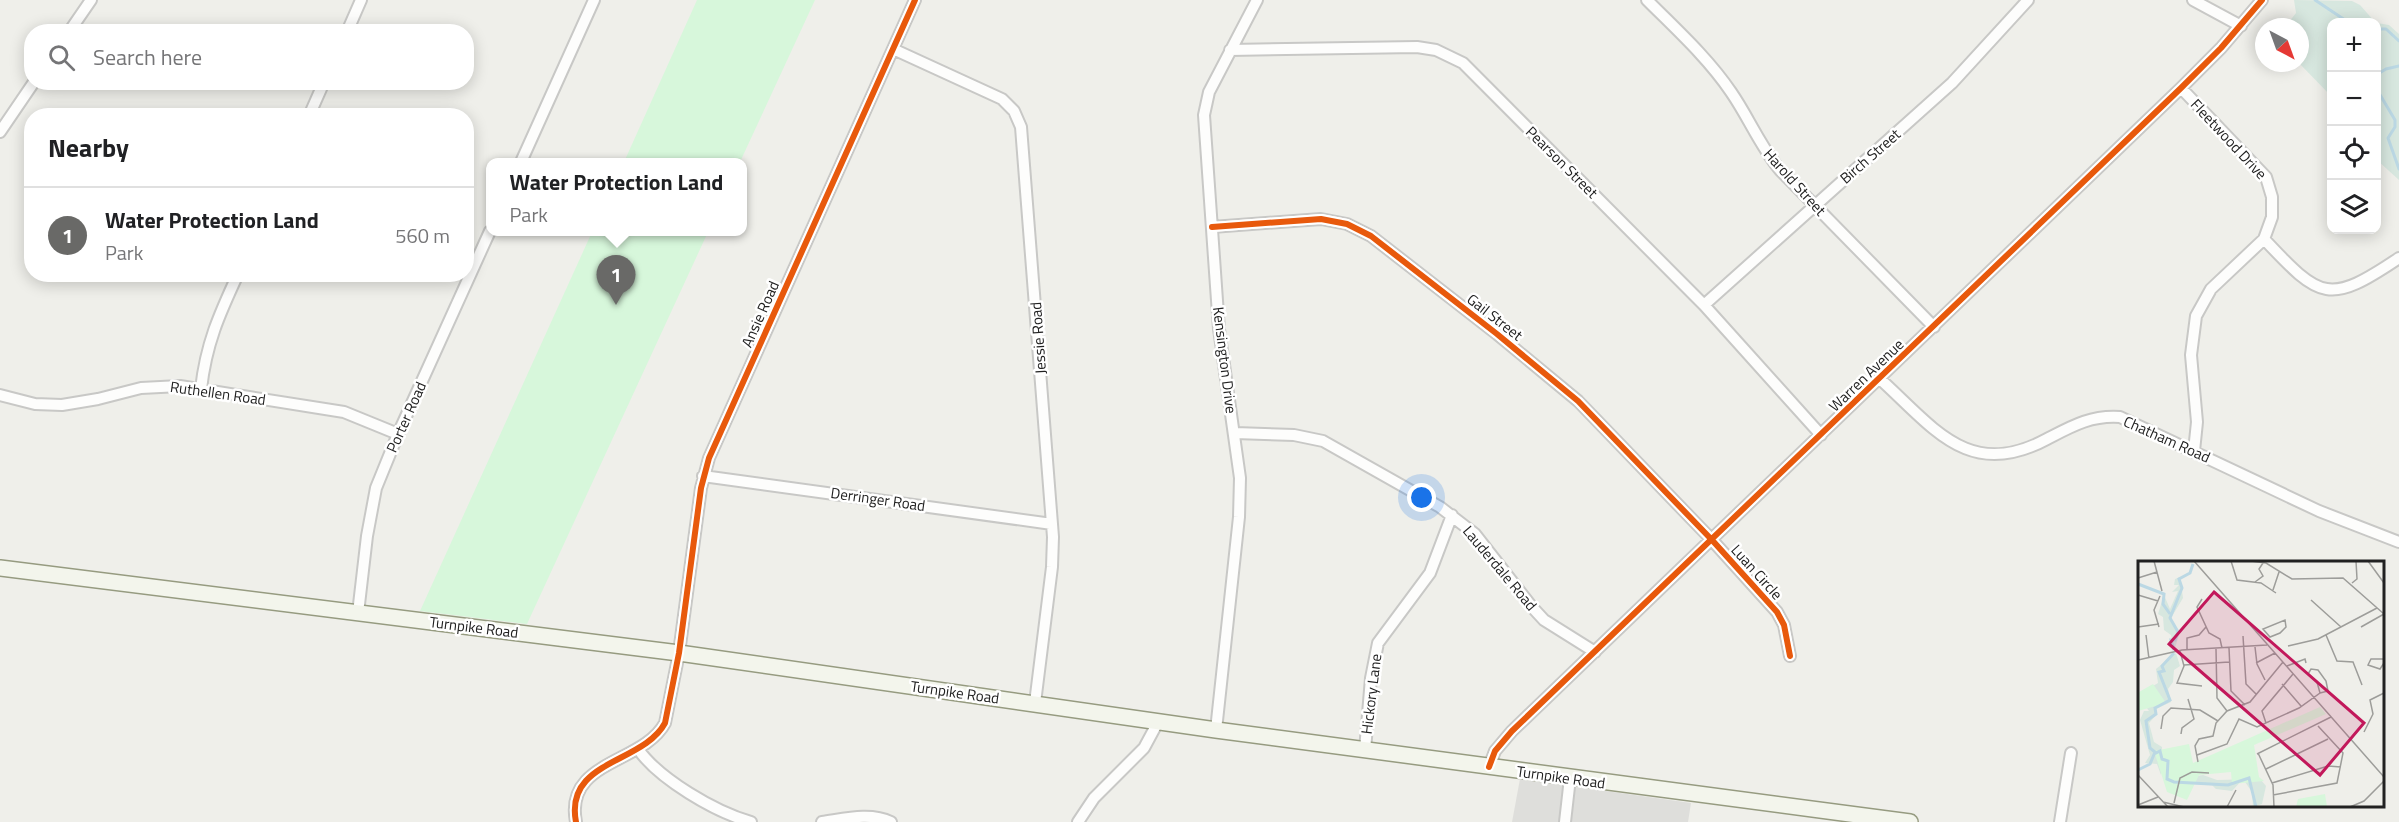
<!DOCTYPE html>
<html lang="en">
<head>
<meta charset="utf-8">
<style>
  :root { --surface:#fff; --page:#f6f6f6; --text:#202124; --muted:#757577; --line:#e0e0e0; --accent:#696967 }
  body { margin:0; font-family:"Titillium Web",sans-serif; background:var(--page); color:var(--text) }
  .controls { position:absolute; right:18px; top:18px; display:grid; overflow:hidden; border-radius:12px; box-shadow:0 3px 15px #0003 }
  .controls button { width:54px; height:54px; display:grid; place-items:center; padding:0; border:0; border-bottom:2px solid var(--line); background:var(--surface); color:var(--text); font:30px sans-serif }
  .compass { position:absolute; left:2255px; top:18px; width:54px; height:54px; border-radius:50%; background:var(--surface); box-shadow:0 3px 15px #0003; rotate:139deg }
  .you { position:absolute; left:1422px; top:498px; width:21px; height:21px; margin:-15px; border:4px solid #fff; border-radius:50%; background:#1a73e8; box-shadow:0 0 0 9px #1a73e833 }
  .badge { display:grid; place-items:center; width:39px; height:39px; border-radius:50%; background:var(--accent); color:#fff; font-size:20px; font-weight:700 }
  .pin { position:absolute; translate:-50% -50px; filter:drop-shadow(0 2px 3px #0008) }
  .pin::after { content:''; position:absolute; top:32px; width:21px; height:18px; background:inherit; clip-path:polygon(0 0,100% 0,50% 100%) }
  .popup { position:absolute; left:486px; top:158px; width:261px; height:78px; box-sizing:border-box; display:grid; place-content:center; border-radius:12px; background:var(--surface); filter:drop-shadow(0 2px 4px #0005); font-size:20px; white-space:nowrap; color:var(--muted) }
  .popup b { font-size:22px; color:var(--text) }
  .popup::after { content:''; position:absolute; left:50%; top:100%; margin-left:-12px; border:12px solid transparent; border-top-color:var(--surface) }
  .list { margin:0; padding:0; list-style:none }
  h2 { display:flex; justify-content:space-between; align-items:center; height:78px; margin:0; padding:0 24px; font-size:26px }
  h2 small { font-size:20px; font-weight:400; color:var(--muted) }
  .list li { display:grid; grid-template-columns:39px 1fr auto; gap:18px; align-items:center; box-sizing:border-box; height:96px; padding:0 24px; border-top:2px solid var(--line) }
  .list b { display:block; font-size:22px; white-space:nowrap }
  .list p { margin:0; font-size:20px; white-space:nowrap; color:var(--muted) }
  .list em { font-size:20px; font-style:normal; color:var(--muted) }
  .icon { flex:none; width:33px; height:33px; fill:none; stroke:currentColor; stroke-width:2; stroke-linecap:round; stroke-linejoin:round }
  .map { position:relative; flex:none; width:2399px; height:822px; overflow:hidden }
  .search { position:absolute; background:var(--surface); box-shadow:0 3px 15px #0003; left:24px; top:24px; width:450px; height:66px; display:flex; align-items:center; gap:15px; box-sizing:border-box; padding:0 21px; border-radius:24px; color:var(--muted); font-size:22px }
  .panel { position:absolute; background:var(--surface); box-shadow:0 3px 15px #0003; left:24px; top:108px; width:450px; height:174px; border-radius:24px }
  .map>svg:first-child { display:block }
  .residential { fill:#dededb }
  .wetland { fill:#d7e7df }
  .park { fill:#d7f7db }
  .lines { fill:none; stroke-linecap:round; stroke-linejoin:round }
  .stream { stroke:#bbd8e4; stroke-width:3 }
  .street-casing { stroke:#c8c8c6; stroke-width:14 }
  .secondary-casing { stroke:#969b80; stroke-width:18 }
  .street { stroke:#fdfdfc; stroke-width:10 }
  .secondary { stroke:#f3f5ec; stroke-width:15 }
  .cycleway-casing { stroke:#fff; stroke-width:10 }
  .cycleway { stroke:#e8590c; stroke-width:6 }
  .labels { text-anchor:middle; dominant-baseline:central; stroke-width:5; stroke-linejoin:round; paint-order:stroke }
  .street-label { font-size:15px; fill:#212121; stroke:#fff }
  .inset-river { fill:none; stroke:#bbd8e4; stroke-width:3 }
  .inset-road { fill:none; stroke:#9d9d9a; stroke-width:1.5 }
  .view { fill:#c2185b; fill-opacity:0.15; stroke:#c2185b; stroke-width:3 }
  .inset-edge { fill:none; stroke:#212121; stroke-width:3 }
</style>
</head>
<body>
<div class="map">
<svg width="2399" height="822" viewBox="0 0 2399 822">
  <rect width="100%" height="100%" fill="#efefea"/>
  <path class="residential" d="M 1520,779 L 1691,803 L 1688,822 L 1512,822 Z"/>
  <path class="wetland" d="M 2294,0 L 2352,1 L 2360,5 L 2375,22 L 2332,22 L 2331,96 L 2299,63 L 2300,27 L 2285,27 L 2296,13 Z
    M 2377,23 L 2389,25 L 2399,34 L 2399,180 L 2377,160 Z"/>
  <path class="park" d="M 697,0 L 815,0 L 740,162 L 624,162 Z
    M 592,232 L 708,232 L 527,624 L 420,611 Z"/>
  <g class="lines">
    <path class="stream" d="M 2315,0 L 2348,22
      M 2376,29 L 2386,29 L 2399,41
      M 2376,75 L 2386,69 L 2399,66
      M 2376,88 L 2395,120 L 2395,127 L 2388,138 L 2399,169"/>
    <defs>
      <path id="street" d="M 1647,0 C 1676,29 1708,58 1731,92 C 1749,118 1760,146 1780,170 L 1934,327
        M 2193,0 L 2241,26
        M 69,32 L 91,0
        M 347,32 L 361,0
        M 893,49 L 1002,99 L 1014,111 L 1021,127 L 1053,537 L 1052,567 L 1035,703
        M 1230,50 L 1417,47 L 1436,50 L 1463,63 L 1704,305 L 1821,435
        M 2181,88 L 2266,177 L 2272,197 L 2272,217 L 2264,239 L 2211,289 L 2196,316 L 2191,355 L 2197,422 L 2194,451
        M 309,116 L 324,82
        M 0,132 L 34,82
        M 521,162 L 594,0
        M 1212,227 L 1321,219 L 1347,224 L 1371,236 L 1497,334 L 1578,401 L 1712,540 L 1777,612 L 1784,625 L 1790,656
        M 2264,239 C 2321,300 2329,305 2399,258
        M 1704,305 L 1952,83 L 2028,0
        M 1880,379 C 1934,428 1969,481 2047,439 C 2072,426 2091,415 2120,417 L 2319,511 L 2399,542
        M 201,389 C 206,344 219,315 238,274
        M 0,395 L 35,404 L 62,405 L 98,399 L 141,388 L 180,386 L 344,412 L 398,434
        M 1235,433 L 1294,435 L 1323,441 L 1440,507 L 1475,534 L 1532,607 L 1544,620 L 1595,652
        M 703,476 L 1052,524
        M 358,613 L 367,536 L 376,488 L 398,434 L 490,231
        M 1216,730 L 1239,517 L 1240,478 L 1219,329 L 1204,115 L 1209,92 L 1257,0
        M 638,749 C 659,779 715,812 751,822
        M 1365,750 L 1371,678 L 1378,643 L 1430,573 L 1452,515
        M 1489,767 L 1495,751 L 1512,731 L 2181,88 L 2221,48 L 2262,0
        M 576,822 C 564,760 643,764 665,723 L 679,653 L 701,488 L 709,458 L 915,0
        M 822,822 C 844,819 870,812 891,822
        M 1078,822 L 1094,798 L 1144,748 L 1158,722
        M 1565,822 L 1570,778
        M 2060,822 L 2071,753"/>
      <path id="secondary" d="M 0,568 L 679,653 L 1216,730 L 1910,822"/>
    </defs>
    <use href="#street" class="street-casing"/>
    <use href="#secondary" class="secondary-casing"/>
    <use href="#street" class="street"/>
    <use href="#secondary" class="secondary"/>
    <defs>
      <path id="cycleway" d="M 1212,227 L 1321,219 L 1347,224 L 1371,236 L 1497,334 L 1578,401 L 1712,540 L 1777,612 L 1784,625 L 1790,656
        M 1489,767 L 1495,751 L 1512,731 L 2181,88 L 2221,48 L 2262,0
        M 576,822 C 564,760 643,764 665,723 L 679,653 L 701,488 L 709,458 L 915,0"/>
    </defs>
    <use href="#cycleway" class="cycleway-casing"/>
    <use href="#cycleway" class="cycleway"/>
  </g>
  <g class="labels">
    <g class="street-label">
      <text transform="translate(2229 139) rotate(47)">Fleetwood Drive</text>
      <text transform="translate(1870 156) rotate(-41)">Birch Street</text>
      <text transform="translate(1562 162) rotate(45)">Pearson Street</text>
      <text transform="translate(1795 182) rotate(48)">Harold Street</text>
      <text transform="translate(760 314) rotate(-66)">Ansie Road</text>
      <text transform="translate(1495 317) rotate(38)">Gail Street</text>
      <text transform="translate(1038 338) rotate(-94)">Jessie Road</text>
      <text transform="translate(1225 360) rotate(83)">Kensington Drive</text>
      <text transform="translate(1866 375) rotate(-44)">Warren Avenue</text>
      <text transform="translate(218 393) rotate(8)">Ruthellen Road</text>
      <text transform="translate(406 417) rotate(-66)">Porter Road</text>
      <text transform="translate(2167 439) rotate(24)">Chatham Road</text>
      <text transform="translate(878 499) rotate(8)">Derringer Road</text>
      <text transform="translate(1500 568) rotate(50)">Lauderdale Road</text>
      <text transform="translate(1757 572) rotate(48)">Luan Circle</text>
      <text transform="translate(474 627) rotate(7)">Turnpike Road</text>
      <text transform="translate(955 692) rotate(8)">Turnpike Road</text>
      <text transform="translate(1371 694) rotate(-83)">Hickory Lane</text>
      <text transform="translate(1561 777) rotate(8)">Turnpike Road</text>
    </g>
  </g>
  <g transform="translate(2138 561)">
    <rect width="246" height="246" fill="#efefea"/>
    <path d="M 42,16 L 45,37 L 33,57 L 41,74 L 36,90 L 33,74 L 26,69 L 25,56 L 20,53 L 26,34 L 32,48 L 40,30 L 34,31 L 41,24 L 36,24 L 37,18 ZM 38,92 L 42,105 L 36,109 L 35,121 L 30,128 L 33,141 L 18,148 L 19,153 L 11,162 L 16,181 L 24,186 L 23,214 L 19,203 L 7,202 L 12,194 L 2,159 L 6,150 L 11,150 L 0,134 L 20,122 L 18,108 ZM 65,214 L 79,219 L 122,218 L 128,225 L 124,243 L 115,246 L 114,231 L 105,218 L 94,230 L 78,228 L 73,223 L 56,221 L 59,215 Z" fill="#d7e7df"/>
    <path d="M 15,123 L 28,142 L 0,150 L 0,128 L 1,131 ZM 182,146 L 188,153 L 116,184 L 121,216 L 126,220 L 94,223 L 93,211 L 61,214 L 49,239 L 29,231 L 16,190 L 51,183 L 55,202 ZM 187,233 L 189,246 L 158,246 L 160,238 Z" fill="#d7f7db"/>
    <path class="inset-river" d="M 0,23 L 26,33 L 25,43 L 32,53M 36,89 L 33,79 L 37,79 L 40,71 L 32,57 L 44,27 L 41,18 L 52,12 L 55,3M 36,92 L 24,105 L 26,110 L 21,111 L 32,139 L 17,147 L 18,153 L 8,160 L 12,187 L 18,192 L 22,190 L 24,198 L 30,200 L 29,218 L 36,221 L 90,224 L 111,217 L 118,246M 0,209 L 12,203 L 17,191"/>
    <path class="inset-road" d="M 16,0 L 24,30M 56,0 L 246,216M 93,0 L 99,19 L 123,22 L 138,32M 113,0 L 128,2 L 154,18 L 205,17 L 246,53M 230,0 L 246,22M 0,17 L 19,11M 117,21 L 125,15 L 121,8 L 125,2M 214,22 L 219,18 L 218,0M 135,29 L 141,11M 0,34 L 20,40M 64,38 L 59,46 L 71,72 L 82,78 L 84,87M 173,39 L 203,66M 147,59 L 148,66 L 142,72 L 132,76 L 125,68 ZM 0,66 L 21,63M 21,66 L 16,49 L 22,35M 223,66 L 246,53M 8,74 L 11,98M 188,74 L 199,100 L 215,101 L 224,124M 105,75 L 108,123 L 118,133M 150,85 L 180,78 L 239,47M 117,86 L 119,103 L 127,119M 91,87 L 93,130 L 107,144M 78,88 L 79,137 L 89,150M 49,89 L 49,77 L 61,74 L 68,66M 42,90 L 46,105 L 39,122 L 64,125M 246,98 L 233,98 L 230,104 L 242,108 L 246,102M 0,99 L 44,89 L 129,84M 118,102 L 137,92M 46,104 L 91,101M 149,105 L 167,98 L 168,102M 144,123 L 163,145M 128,162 L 124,150 L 155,113M 23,168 L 25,155 L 33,147 L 62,149 L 80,160M 226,171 L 235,153 L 232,139 L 246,132M 43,173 L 44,167 L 56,158 L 50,138M 120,192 L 135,224 L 136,246M 119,193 L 193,156M 59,194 L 89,183 L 101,158 L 119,166 L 161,147 L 182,132 L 179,121 L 170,113 L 173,108 L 180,109 L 188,120 L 190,130 L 182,132M 60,201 L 57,185 L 61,178 L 75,175 L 78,162 L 89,150 L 112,141 L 145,101M 128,208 L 190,178M 0,214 L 30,246M 134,222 L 190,205 L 203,206M 135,234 L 199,222 L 205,192 L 180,165M 25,241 L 46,246M 36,242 L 42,217 L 54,211 L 71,212M 0,244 L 20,236M 89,246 L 98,229M 212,246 L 226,240 L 246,220"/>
    <path class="view" d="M 76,31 L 226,162 L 182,214 L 31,83 Z"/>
    <rect width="246" height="246" class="inset-edge"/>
  </g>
</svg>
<div class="controls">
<button>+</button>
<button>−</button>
<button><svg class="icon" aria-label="locate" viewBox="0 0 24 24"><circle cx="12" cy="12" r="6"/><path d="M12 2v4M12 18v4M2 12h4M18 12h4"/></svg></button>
<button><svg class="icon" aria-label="layers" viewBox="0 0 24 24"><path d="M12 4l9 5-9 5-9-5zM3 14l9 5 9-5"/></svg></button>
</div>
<svg class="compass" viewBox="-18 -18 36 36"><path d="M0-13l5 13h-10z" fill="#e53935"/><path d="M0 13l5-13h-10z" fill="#757577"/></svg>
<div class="you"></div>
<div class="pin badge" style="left:616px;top:305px">1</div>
<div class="popup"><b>Water Protection Land</b>Park</div>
<div class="search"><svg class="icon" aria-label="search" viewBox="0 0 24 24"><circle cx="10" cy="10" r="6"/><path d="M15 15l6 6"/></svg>Search here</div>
<section class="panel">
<h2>Nearby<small></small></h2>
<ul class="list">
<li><span class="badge">1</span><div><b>Water Protection Land</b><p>Park</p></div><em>560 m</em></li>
</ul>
</section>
</div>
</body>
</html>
